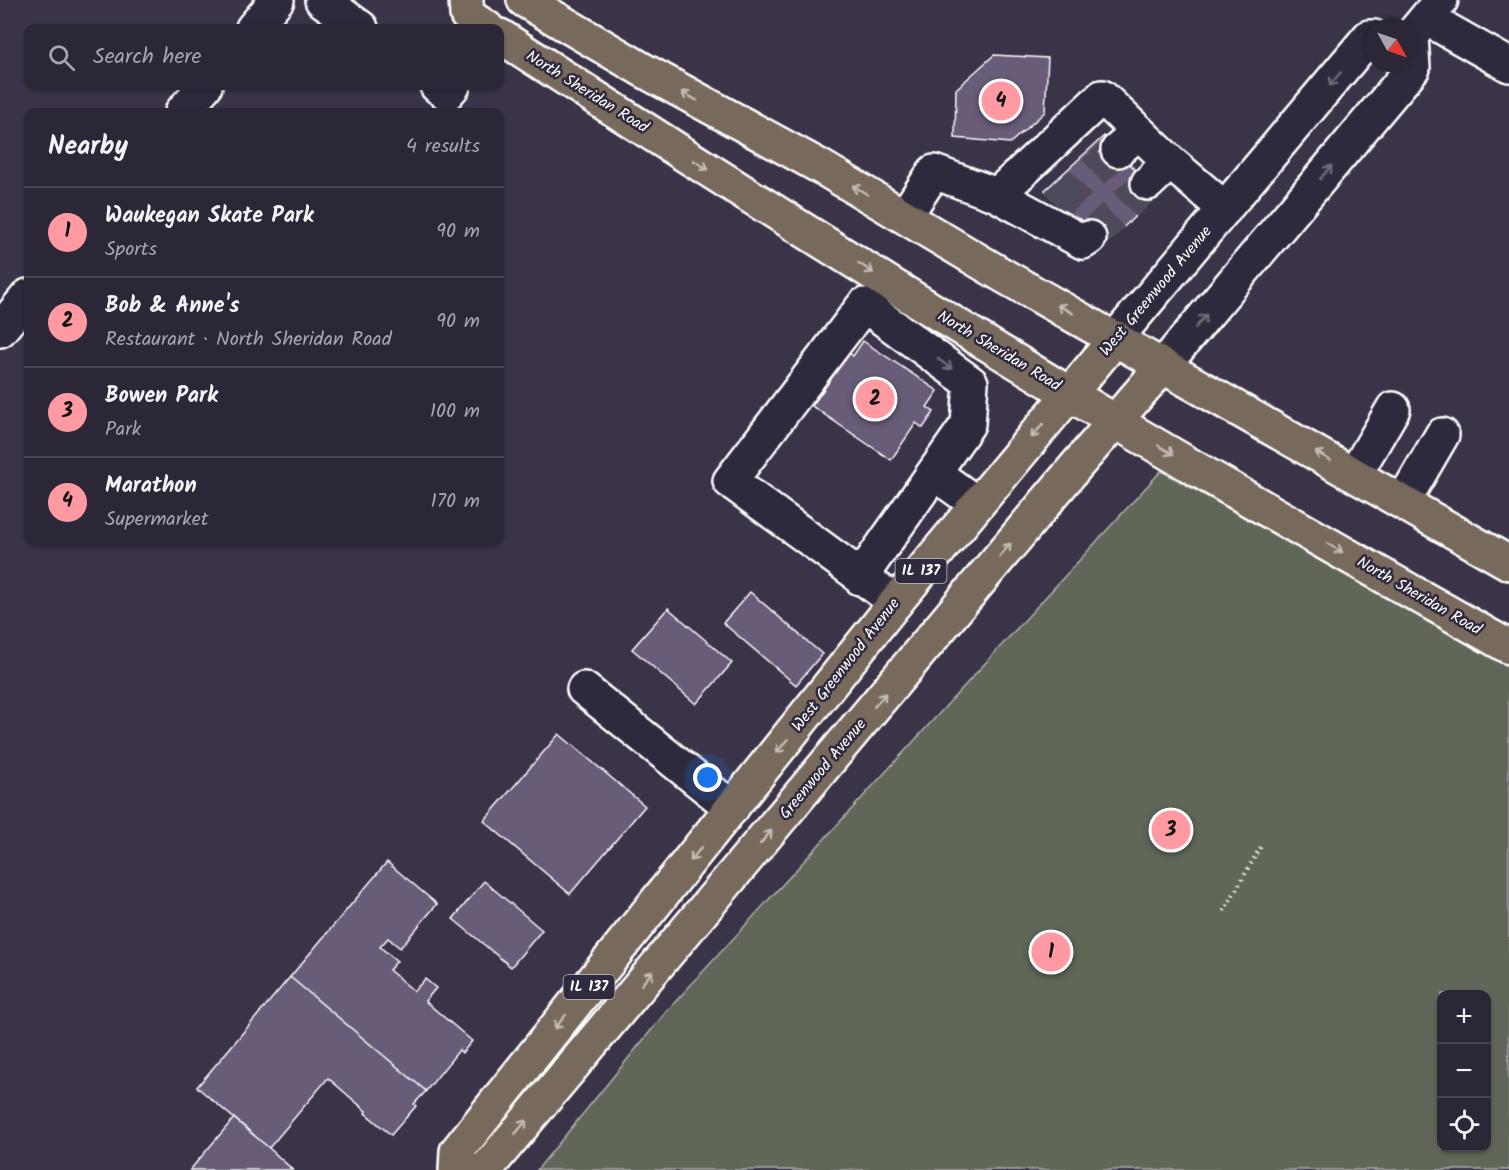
<!DOCTYPE html>
<html lang="en">
<head>
<meta charset="utf-8">
<style>
  :root { --surface:#2c2737; --page:#342f3f; --text:#f1f3f6; --muted:#a6a5ad; --line:#484452; --accent:#ff9aa2 }
  body { margin:0; font-family:Kalam,sans-serif; background:var(--page); color:var(--text) }
  .controls { position:absolute; right:18px; bottom:18px; display:grid; overflow:hidden; border-radius:12px; box-shadow:0 2px 4px #0004 }
  .controls button { width:54px; height:54px; display:grid; place-items:center; padding:0; border:0; border-bottom:2px solid var(--line); background:var(--surface); color:var(--text); font:30px sans-serif }
  .compass { position:absolute; left:1365px; top:18px; width:54px; height:54px; border-radius:50%; background:var(--surface); box-shadow:0 2px 4px #0004; rotate:130deg }
  .you { position:absolute; left:708px; top:778px; width:21px; height:21px; margin:-15px; border:4px solid #fff; border-radius:50%; background:#1a73e8; box-shadow:0 0 0 9px #1a73e833 }
  .badge { display:grid; place-items:center; width:39px; height:39px; border-radius:50%; background:var(--accent); color:#111; font-size:20px; font-weight:700 }
  .pin { position:absolute; translate:-50% -50%; border:3px solid #fff; box-shadow:0 2px 6px #0006 }
  .list { margin:0; padding:0; list-style:none }
  h2 { display:flex; justify-content:space-between; align-items:center; height:78px; margin:0; padding:0 24px; font-size:26px }
  h2 small { font-size:20px; font-weight:400; color:var(--muted) }
  .list li { display:grid; grid-template-columns:39px 1fr auto; gap:18px; align-items:center; box-sizing:border-box; height:90px; padding:0 24px; border-top:2px solid var(--line) }
  .list b { display:block; font-size:22px; white-space:nowrap }
  .list p { margin:0; font-size:20px; white-space:nowrap; color:var(--muted) }
  .list em { font-size:20px; font-style:normal; color:var(--muted) }
  .icon { flex:none; width:33px; height:33px; fill:none; stroke:currentColor; stroke-width:2; stroke-linecap:round; stroke-linejoin:round }
  .map { position:relative; flex:none; width:1509px; height:1170px; overflow:hidden }
  .search { position:absolute; background:var(--surface); box-shadow:0 2px 4px #0004; left:24px; top:24px; width:480px; height:66px; display:flex; align-items:center; gap:15px; box-sizing:border-box; padding:0 21px; border-radius:12px; color:var(--muted); font-size:22px }
  .panel { position:absolute; background:var(--surface); box-shadow:0 2px 4px #0004; left:24px; top:108px; width:480px; height:438px; border-radius:12px }
  .map>svg:first-child { display:block }
  .green { fill:#616658; stroke:#b0b2ac; stroke-width:1.5; fill-rule:evenodd }
  .building { fill:#695b78; stroke:#fff; stroke-width:1.5 }
  .lines { fill:none; stroke-linecap:round; stroke-linejoin:round }
  .minor-tunnel { stroke:#4f485b; stroke-width:33; stroke-dasharray:33 16; stroke-linecap:butt }
  .minor-casing { stroke:#fff; stroke-width:38 }
  .major-casing { stroke:#fff; stroke-width:38 }
  .path { stroke:#fff; stroke-width:4; stroke-dasharray:1.5 4.5; stroke-linecap:butt }
  .minor { stroke:#2f2a3d; stroke-width:33 }
  .major { stroke:#77695c; stroke-width:33 }
  .oneway { stroke:#6d6a77 }
  .oneway2 { stroke:#c2bcb6 }
  .labels { text-anchor:middle; dominant-baseline:central; stroke-width:5; stroke-linejoin:round; paint-order:stroke }
  .shield { fill:#2f2a3d; stroke:#c1bfc5; stroke-width:1.5 }
  .shield-label { font-size:15px; font-weight:bold; fill:#fff }
  .street-label { font-size:16px; fill:#fff; stroke:#2f2a3d }
</style>
</head>
<body>
<div class="map">
<svg width="1509" height="1170" viewBox="0 0 1509 1170">
  <rect width="100%" height="100%" fill="#3b3449"/>
  <filter id="ink" filterUnits="userSpaceOnUse"><feTurbulence type="fractalNoise" baseFrequency=".0167" numOctaves="2"/><feDisplacementMap in="SourceGraphic" scale="12" xChannelSelector="R" yChannelSelector="G"/><feConvolveMatrix kernelMatrix="1 2 1 2 8 2 1 2 1" color-interpolation-filters="sRGB"/></filter>
  <g filter="url(#ink)">
    <path class="green" d="M 1161,471 L 1509,665 L 1509,1170 L 537,1170 L 666,1012 ZM 1442,994 L 1486,994 L 1486,1148 L 1442,1148 Z"/>
    <path class="building" d="M 994,55 L 1048,58 L 1045,112 L 1010,143 L 955,138 L 956,89 Z
      M 1104,136 L 1158,195 L 1099,250 L 1045,190 Z
      M 863,341 L 938,391 L 927,407 L 934,412 L 923,428 L 916,423 L 891,460 L 812,406 L 849,353 L 853,356 Z
      M 750,592 L 822,654 L 796,685 L 723,623 Z
      M 668,608 L 732,663 L 696,704 L 632,649 Z
      M 559,734 L 645,806 L 570,894 L 484,821 Z
      M 387,862 L 437,904 L 400,948 L 388,938 L 380,947 L 397,961 L 389,970 L 414,991 L 425,979 L 436,988 L 425,1001 L 472,1041 L 462,1053 L 459,1050 L 426,1091 L 290,977 Z
      M 484,881 L 542,930 L 511,967 L 453,919 Z
      M 290,977 L 426,1091 L 414,1104 L 416,1106 L 391,1135 L 365,1113 L 366,1111 L 328,1078 L 269,1148 L 197,1087 Z
      M 234,1118 L 269,1148 L 293,1170 L 190,1170 Z"/>
    <g class="lines">
      <path class="minor-tunnel" d="M 1056,204 L 1118,150
        M 1089,238 L 1148,183"/>
      <defs>
        <path id="minor" d="M 322,0 L 361,28
          M 1426,18 L 1509,65
          M 253,28 L 277,0
          M 437,86 L 447,93 L 453,86
          M 182,112 L 205,86
          M 1118,150 L 1139,132
          M 1148,183 L 1170,162
          M 997,195 L 1102,97 L 1170,162 L 1225,209
          M 905,216 L 934,172 L 997,195 L 1083,242 L 1089,238
          M 0,330 L 28,296
          M 1116,338 L 1369,37 L 1374,37
          M 1163,366 L 1413,68 L 1411,36 L 1441,0
          M 934,473 L 977,504
          M 1355,474 L 1393,409
          M 1403,502 L 1442,435
          M 860,578 L 968,424 L 971,383 L 864,305 L 730,481 L 896,602
          M 584,689 L 732,808"/>
        <path id="major" d="M 466,0 L 467,15 L 487,28
          M 524,0 L 643,70 L 821,167 L 1004,276 L 1509,563
          M 500,36 C 702,167 906,296 1113,420 C 1244,498 1377,572 1509,647
          M 456,1170 L 457,1151 L 896,602 L 1116,338
          M 482,1170 L 486,1169 L 1077,465 L 1163,366"/>
      </defs>
      <use href="#minor" class="minor-casing"/>
      <use href="#major" class="major-casing"/>
      <path class="path" d="M 1224,911 L 1261,846"/>
      <use href="#minor" class="minor"/>
      <use href="#major" class="major"/>
    </g>
    <defs><path id="oneway-shaft" d="M-6 0H5M1.5-3L5.5 0L1.5 3" fill="none" stroke-width="1.6" stroke-linecap="round" stroke-linejoin="round" transform="scale(1.5)"/></defs>
    <g class="oneway">
      <use href="#oneway-shaft" transform="translate(1335 79) rotate(130)"/>
      <use href="#oneway-shaft" transform="translate(1326 172) rotate(-50)"/>
      <use href="#oneway-shaft" transform="translate(1201 321) rotate(-50)"/>
      <use href="#oneway-shaft" transform="translate(945 364) rotate(36)"/>
    </g>
    <g class="oneway2">
      <use href="#oneway-shaft" transform="translate(689 96) rotate(-151)"/>
      <use href="#oneway-shaft" transform="translate(701 165) rotate(32)"/>
      <use href="#oneway-shaft" transform="translate(860 190) rotate(-150)"/>
      <use href="#oneway-shaft" transform="translate(866 268) rotate(33)"/>
      <use href="#oneway-shaft" transform="translate(1065 309) rotate(-151)"/>
      <use href="#oneway-shaft" transform="translate(1037 431) rotate(130)"/>
      <use href="#oneway-shaft" transform="translate(1166 450) rotate(30)"/>
      <use href="#oneway-shaft" transform="translate(1323 456) rotate(-150)"/>
      <use href="#oneway-shaft" transform="translate(1335 548) rotate(30)"/>
      <use href="#oneway-shaft" transform="translate(1005 550) rotate(-50)"/>
      <use href="#oneway-shaft" transform="translate(880 700) rotate(-50)"/>
      <use href="#oneway-shaft" transform="translate(782 746) rotate(129)"/>
      <use href="#oneway-shaft" transform="translate(766 837) rotate(-50)"/>
      <use href="#oneway-shaft" transform="translate(696 854) rotate(129)"/>
      <use href="#oneway-shaft" transform="translate(647 978) rotate(-50)"/>
      <use href="#oneway-shaft" transform="translate(560 1022) rotate(129)"/>
      <use href="#oneway-shaft" transform="translate(521 1127) rotate(-50)"/>
    </g>
  </g>
  <g class="labels">
    <g class="shield">
      <rect x="895.5" y="559" width="51" height="24" rx="4.5"/>
      <rect x="563.5" y="975" width="51" height="24" rx="4.5"/>
    </g>
    <g class="shield-label">
      <text x="921" y="571">IL 137</text>
      <text x="589" y="987">IL 137</text>
    </g>
    <g class="street-label">
      <text transform="translate(587 92) rotate(32)">North Sheridan Road</text>
      <text transform="translate(1156 291) rotate(-50)">West Greenwood Avenue</text>
      <text transform="translate(999 351) rotate(31)">North Sheridan Road</text>
      <text transform="translate(1419 596) rotate(30)">North Sheridan Road</text>
      <text transform="translate(846 665) rotate(-52)">West Greenwood Avenue</text>
      <text transform="translate(823 769) rotate(-50)">Greenwood Avenue</text>
    </g>
  </g>
</svg>
<div class="controls">
<button>+</button>
<button>−</button>
<button><svg class="icon" aria-label="locate" viewBox="0 0 24 24"><circle cx="12" cy="12" r="6"/><path d="M12 2v4M12 18v4M2 12h4M18 12h4"/></svg></button>
</div>
<svg class="compass" viewBox="-18 -18 36 36"><path d="M0-13l5 13h-10z" fill="#e53935"/><path d="M0 13l5-13h-10z" fill="#a6a5ad"/></svg>
<div class="you"></div>
<div class="pin badge" style="left:1051px;top:952px">1</div>
<div class="pin badge" style="left:875px;top:399px">2</div>
<div class="pin badge" style="left:1171px;top:830px">3</div>
<div class="pin badge" style="left:1001px;top:101px">4</div>
<div class="search"><svg class="icon" aria-label="search" viewBox="0 0 24 24"><circle cx="10" cy="10" r="6"/><path d="M15 15l6 6"/></svg>Search here</div>
<section class="panel">
<h2>Nearby<small>4 results</small></h2>
<ul class="list">
<li><span class="badge">1</span><div><b>Waukegan Skate Park</b><p>Sports</p></div><em>90 m</em></li>
<li><span class="badge">2</span><div><b>Bob &amp; Anne's</b><p>Restaurant · North Sheridan Road</p></div><em>90 m</em></li>
<li><span class="badge">3</span><div><b>Bowen Park</b><p>Park</p></div><em>100 m</em></li>
<li><span class="badge">4</span><div><b>Marathon</b><p>Supermarket</p></div><em>170 m</em></li>
</ul>
</section>
</div>
</body>
</html>
